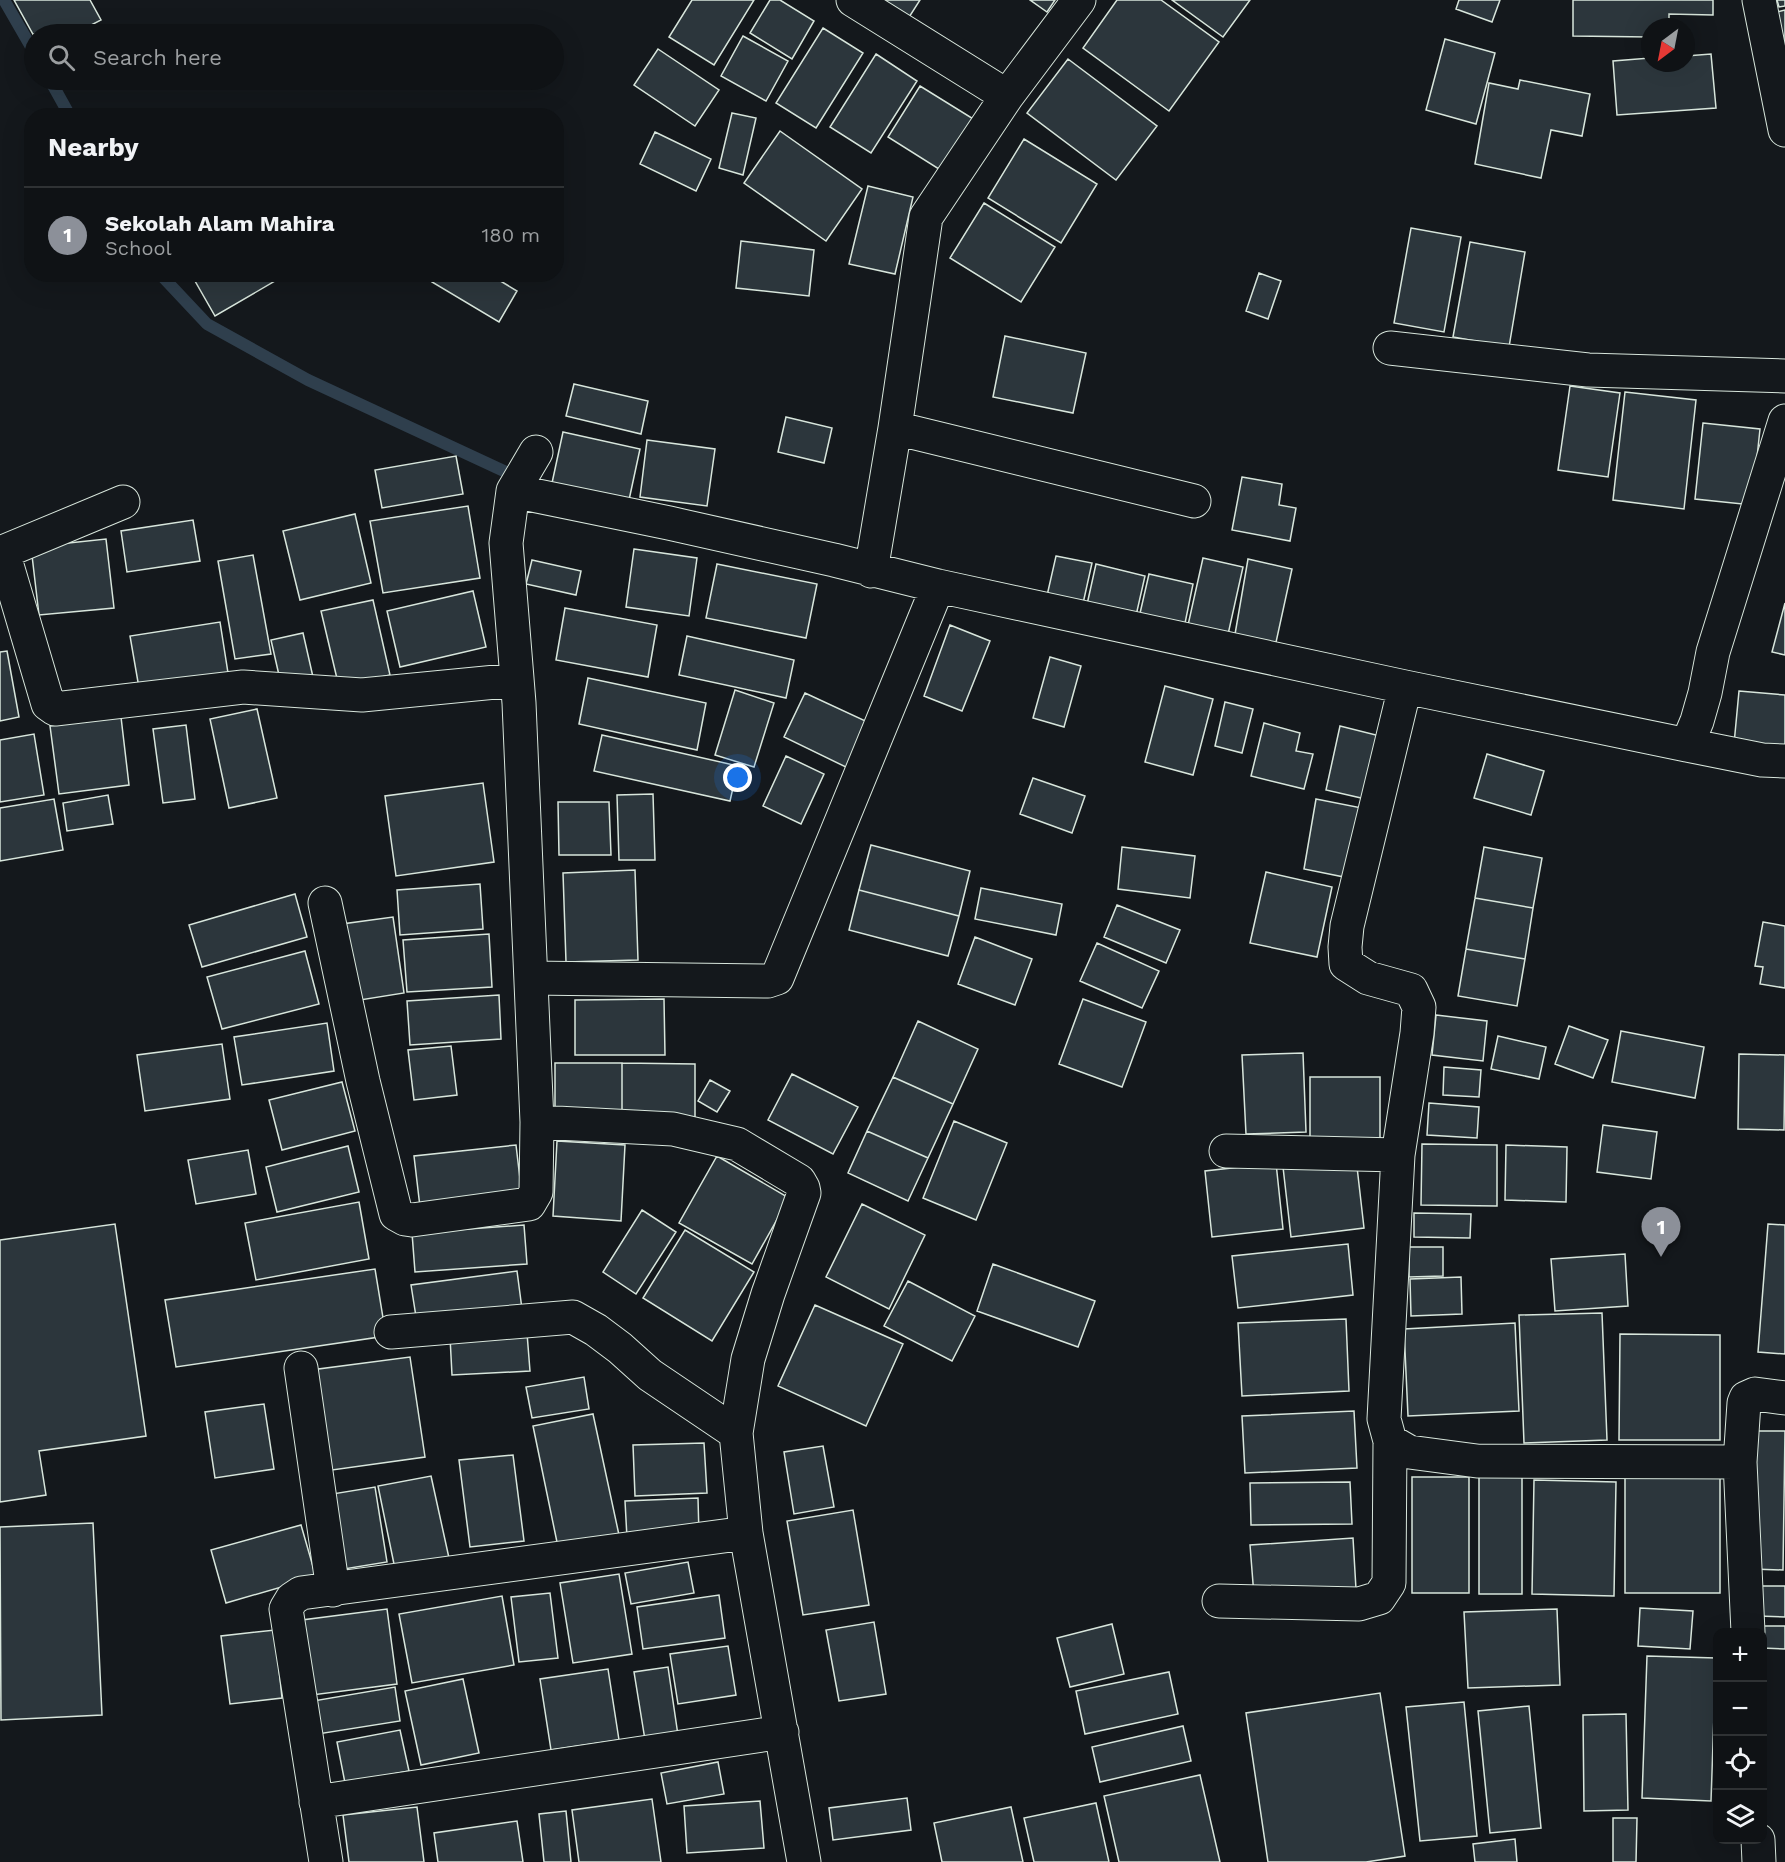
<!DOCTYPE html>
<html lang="en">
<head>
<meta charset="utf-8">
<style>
  :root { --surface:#0f1215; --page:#1d2022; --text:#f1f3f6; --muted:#9b9ea0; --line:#2f3234; --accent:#8c9099 }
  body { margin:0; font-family:"Work Sans",sans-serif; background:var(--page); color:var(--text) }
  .controls { position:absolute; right:18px; bottom:18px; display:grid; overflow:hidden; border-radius:12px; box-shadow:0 6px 24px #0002 }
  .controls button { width:54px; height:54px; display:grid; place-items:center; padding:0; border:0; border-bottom:2px solid var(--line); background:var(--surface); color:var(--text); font:30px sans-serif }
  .compass { position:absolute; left:1641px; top:18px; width:54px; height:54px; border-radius:50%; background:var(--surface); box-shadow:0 6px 24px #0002; rotate:212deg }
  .you { position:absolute; left:738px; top:778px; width:21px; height:21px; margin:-15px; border:4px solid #fff; border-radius:50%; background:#1a73e8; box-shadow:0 0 0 9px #1a73e833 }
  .badge { display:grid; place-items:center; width:39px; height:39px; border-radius:50%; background:var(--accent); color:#fff; font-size:20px; font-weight:700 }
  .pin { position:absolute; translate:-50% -50px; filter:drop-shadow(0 2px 3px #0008) }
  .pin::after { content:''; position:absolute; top:32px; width:21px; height:18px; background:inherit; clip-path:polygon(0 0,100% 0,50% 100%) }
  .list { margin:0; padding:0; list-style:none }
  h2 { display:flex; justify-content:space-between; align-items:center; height:78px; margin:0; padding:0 24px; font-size:26px }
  h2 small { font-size:20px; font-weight:400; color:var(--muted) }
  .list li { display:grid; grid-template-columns:39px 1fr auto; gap:18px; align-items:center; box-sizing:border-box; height:96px; padding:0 24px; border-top:2px solid var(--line) }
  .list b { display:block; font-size:22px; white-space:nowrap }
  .list p { margin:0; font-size:20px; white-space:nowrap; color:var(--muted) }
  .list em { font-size:20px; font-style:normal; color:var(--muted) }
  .icon { flex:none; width:33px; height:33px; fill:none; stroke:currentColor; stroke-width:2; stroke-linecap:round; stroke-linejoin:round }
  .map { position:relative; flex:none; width:1785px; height:1862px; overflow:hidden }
  .search { position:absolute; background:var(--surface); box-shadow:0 6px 24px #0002; left:24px; top:24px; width:540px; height:66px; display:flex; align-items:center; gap:15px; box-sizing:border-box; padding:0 21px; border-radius:33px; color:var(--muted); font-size:22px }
  .panel { position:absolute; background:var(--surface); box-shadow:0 6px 24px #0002; left:24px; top:108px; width:540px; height:174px; border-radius:24px }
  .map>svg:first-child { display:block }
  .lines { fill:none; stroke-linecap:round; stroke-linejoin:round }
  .stream { stroke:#2f3f4d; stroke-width:12 }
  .building { fill:#2c363c; stroke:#d8e6dc; stroke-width:1.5 }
  .street-casing { stroke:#d8e6dc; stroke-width:35 }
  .street { stroke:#14181c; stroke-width:33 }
</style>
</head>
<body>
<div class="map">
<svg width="1785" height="1862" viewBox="0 0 1785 1862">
  <rect width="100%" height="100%" fill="#14181c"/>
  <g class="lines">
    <path class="stream" d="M 4,0 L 34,52
      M 50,80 L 70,116
      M 160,274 L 207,324 L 308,380 L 519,478"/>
  </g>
  <path class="building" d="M 14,0 L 90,0 L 101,20 L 74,34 L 34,34 L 34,36 Z
    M 692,0 L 754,0 L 714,65 L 669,37 Z
    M 770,0 L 780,0 L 814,21 L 792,59 L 750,33 Z
    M 871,0 L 920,0 L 906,22 Z
    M 1030,0 L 1055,0 L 1047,12 Z
    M 1117,0 L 1161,0 L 1219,42 L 1169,111 L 1083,48 Z
    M 1172,0 L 1250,0 L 1223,37 Z
    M 1459,0 L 1500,0 L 1492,22 L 1456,9 Z
    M 1573,0 L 1713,0 L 1713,15 L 1669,14 L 1669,27 L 1650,27 L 1650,37 L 1573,36 Z
    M 1777,0 L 1785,0 L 1785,6 L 1779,7 Z
    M 1785,10 L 1785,61 L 1773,13 Z
    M 823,28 L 863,53 L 816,128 L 776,103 Z
    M 743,36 L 788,61 L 766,101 L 721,76 Z
    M 1445,39 L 1495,53 L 1476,124 L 1426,110 Z
    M 658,49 L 719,90 L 695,126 L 634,85 Z
    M 876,54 L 917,81 L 871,153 L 830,127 Z
    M 1711,54 L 1716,108 L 1617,115 L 1613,61 L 1650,58 L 1650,63 L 1686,63 L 1686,56 Z
    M 1068,59 L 1157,126 L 1116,180 L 1027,113 Z
    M 1520,80 L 1590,94 L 1582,136 L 1551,130 L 1541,178 L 1475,164 L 1489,83 L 1518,89 Z
    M 920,86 L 975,120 L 942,171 L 888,137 Z
    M 732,113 L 756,118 L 743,175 L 719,168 Z
    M 780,131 L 862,189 L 826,241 L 744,183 Z
    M 655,132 L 711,159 L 696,191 L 640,164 Z
    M 1024,139 L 1097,184 L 1061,243 L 988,198 Z
    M 868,186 L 913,197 L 895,274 L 849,264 Z
    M 984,203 L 1055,247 L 1021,302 L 950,258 Z
    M 1411,228 L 1461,237 L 1444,332 L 1394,323 Z
    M 741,241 L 814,250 L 809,296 L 736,288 Z
    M 1470,242 L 1525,252 L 1509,347 L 1453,337 Z
    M 1259,273 L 1281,281 L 1268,319 L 1246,311 Z
    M 191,274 L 287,274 L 215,316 Z
    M 437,274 L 489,274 L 517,291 L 499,322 L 432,282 Z
    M 1005,336 L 1086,353 L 1073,413 L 993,397 Z
    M 574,384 L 648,401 L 641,434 L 566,416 Z
    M 1570,386 L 1620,393 L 1608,477 L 1558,470 Z
    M 1625,392 L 1696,400 L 1684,509 L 1613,500 Z
    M 786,417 L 832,428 L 824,463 L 778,452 Z
    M 1703,423 L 1760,429 L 1752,505 L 1695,499 Z
    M 563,432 L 640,449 L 629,500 L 552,483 Z
    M 647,440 L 715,449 L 707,506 L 640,497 Z
    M 456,456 L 463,494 L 382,508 L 375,470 Z
    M 1242,477 L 1282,484 L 1279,505 L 1296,508 L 1290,541 L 1232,530 Z
    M 468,506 L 480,578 L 383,593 L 370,521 Z
    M 355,514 L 371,583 L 300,600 L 283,531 Z
    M 193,520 L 200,561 L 127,572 L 121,531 Z
    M 106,539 L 114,608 L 39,615 L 31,547 Z
    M 634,549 L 697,558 L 689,616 L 626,607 Z
    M 253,555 L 271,654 L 235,659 L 218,561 Z
    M 1056,556 L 1092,563 L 1082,608 L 1046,600 Z
    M 1203,558 L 1243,567 L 1227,639 L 1186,634 Z
    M 1248,559 L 1292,569 L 1275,647 L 1234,640 Z
    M 532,560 L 581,571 L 576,595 L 526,584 Z
    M 717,564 L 817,584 L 806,638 L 706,618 Z
    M 1096,564 L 1145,576 L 1135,620 L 1086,609 Z
    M 1149,574 L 1193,584 L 1183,633 L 1138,622 Z
    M 473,591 L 486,647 L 400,667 L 387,611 Z
    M 373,600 L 390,675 L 339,687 L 321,611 Z
    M 1785,603 L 1785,655 L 1772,652 Z
    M 565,608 L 657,625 L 648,677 L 556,660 Z
    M 220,622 L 228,673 L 139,688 L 130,636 Z
    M 950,625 L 990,641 L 962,711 L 924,696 Z
    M 303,633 L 313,677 L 281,684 L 271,640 Z
    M 687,636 L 794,660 L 786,698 L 679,675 Z
    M 7,651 L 19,717 L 0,721 L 0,652 Z
    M 1050,657 L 1081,666 L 1064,727 L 1033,718 Z
    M 588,678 L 706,703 L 697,750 L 579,724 Z
    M 1165,686 L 1213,699 L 1193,775 L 1145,762 Z
    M 735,690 L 774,703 L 754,767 L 715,755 Z
    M 1739,691 L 1785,695 L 1785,748 L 1734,744 Z
    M 805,693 L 872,724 L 850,769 L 784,737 Z
    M 1225,702 L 1253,709 L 1242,753 L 1215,746 Z
    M 257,709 L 277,798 L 229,808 L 210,719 Z
    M 121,717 L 129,785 L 59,794 L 50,726 Z
    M 1264,723 L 1300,733 L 1296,751 L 1313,754 L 1304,789 L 1251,776 Z
    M 186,725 L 195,799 L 163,803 L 153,729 Z
    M 1340,726 L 1384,737 L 1370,800 L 1326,790 Z
    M 34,734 L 44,795 L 0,802 L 0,740 Z
    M 602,735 L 738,766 L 730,801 L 594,771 Z
    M 1487,754 L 1544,771 L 1531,815 L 1474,798 Z
    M 786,756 L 824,774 L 801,824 L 763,806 Z
    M 1033,778 L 1085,796 L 1072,833 L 1020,814 Z
    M 483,783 L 494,862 L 396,876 L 385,796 Z
    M 653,794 L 655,860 L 619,860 L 617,795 Z
    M 108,795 L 113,824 L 67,831 L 63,803 Z
    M 54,799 L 63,850 L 0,861 L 0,808 Z
    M 1316,799 L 1367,809 L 1354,879 L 1304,869 Z
    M 558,802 L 609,802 L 611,855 L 559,855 Z
    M 871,845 L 970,871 L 959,916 L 859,890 Z
    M 1122,847 L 1195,856 L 1190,898 L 1118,889 Z
    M 1484,847 L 1542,858 L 1533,908 L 1475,898 Z
    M 635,870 L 638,960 L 566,962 L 563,873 Z
    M 1266,872 L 1332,887 L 1317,957 L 1250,943 Z
    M 480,884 L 483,929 L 400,935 L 397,890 Z
    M 981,888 L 1062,904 L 1056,935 L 975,919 Z
    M 859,890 L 959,916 L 948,956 L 849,930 Z
    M 295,894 L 307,937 L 202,967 L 189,925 Z
    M 1475,898 L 1533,908 L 1525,959 L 1466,949 Z
    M 1117,905 L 1180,930 L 1166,963 L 1104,937 Z
    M 393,917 L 404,993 L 354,1001 L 342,924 Z
    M 1763,922 L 1785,926 L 1785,988 L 1760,984 L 1763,967 L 1755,966 Z
    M 489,934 L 492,987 L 407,992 L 403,940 Z
    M 975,937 L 1032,959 L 1015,1005 L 958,984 Z
    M 1097,943 L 1159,971 L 1142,1008 L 1080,981 Z
    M 1466,949 L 1525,959 L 1517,1006 L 1458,996 Z
    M 305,951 L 319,1004 L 222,1029 L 207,977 Z
    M 499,995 L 501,1039 L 410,1045 L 407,1001 Z
    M 664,999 L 665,1055 L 575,1055 L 575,1000 Z
    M 1083,999 L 1146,1022 L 1122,1087 L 1059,1064 Z
    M 1436,1015 L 1487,1021 L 1483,1061 L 1432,1055 Z
    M 918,1021 L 978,1049 L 953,1104 L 893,1077 Z
    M 327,1023 L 334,1071 L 242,1085 L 234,1037 Z
    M 1569,1026 L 1608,1040 L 1593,1078 L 1555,1064 Z
    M 1621,1031 L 1704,1047 L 1695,1098 L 1612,1082 Z
    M 1498,1036 L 1546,1047 L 1539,1079 L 1491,1069 Z
    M 222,1044 L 230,1099 L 145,1111 L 137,1055 Z
    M 451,1046 L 457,1095 L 414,1100 L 408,1050 Z
    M 1303,1053 L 1306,1132 L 1246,1134 L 1242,1055 Z
    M 1739,1054 L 1785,1055 L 1784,1130 L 1738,1129 Z
    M 555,1063 L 622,1063 L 622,1117 L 555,1116 Z
    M 622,1063 L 695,1064 L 695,1117 L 622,1117 Z
    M 1444,1067 L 1481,1070 L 1479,1097 L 1443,1095 Z
    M 792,1074 L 858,1107 L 833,1154 L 768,1120 Z
    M 893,1077 L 953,1104 L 928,1158 L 867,1131 Z
    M 1310,1077 L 1380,1077 L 1380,1139 L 1310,1138 Z
    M 710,1080 L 730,1091 L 717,1112 L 698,1101 Z
    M 342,1082 L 355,1131 L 282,1150 L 269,1100 Z
    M 1429,1103 L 1479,1107 L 1477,1138 L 1427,1135 Z
    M 954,1121 L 1007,1143 L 976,1220 L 923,1198 Z
    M 1603,1125 L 1657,1132 L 1651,1179 L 1597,1172 Z
    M 867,1131 L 928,1158 L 908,1201 L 848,1173 Z
    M 557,1141 L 625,1145 L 621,1221 L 553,1216 Z
    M 1422,1144 L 1497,1145 L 1497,1206 L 1421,1205 Z
    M 516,1145 L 522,1196 L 420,1207 L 414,1156 Z
    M 1506,1145 L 1567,1147 L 1566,1202 L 1505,1200 Z
    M 348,1146 L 359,1192 L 277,1212 L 266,1167 Z
    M 248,1150 L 256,1194 L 196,1204 L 188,1160 Z
    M 717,1156 L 789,1198 L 752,1264 L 679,1223 Z
    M 1356,1158 L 1364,1228 L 1291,1237 L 1283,1167 Z
    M 1276,1163 L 1283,1229 L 1212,1237 L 1205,1171 Z
    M 359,1202 L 369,1259 L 256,1280 L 245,1223 Z
    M 862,1204 L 925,1235 L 889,1309 L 826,1277 Z
    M 642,1210 L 676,1232 L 636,1294 L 603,1272 Z
    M 1414,1213 L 1471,1214 L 1470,1238 L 1414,1237 Z
    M 115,1224 L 146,1436 L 39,1451 L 46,1495 L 0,1502 L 0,1240 Z
    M 1768,1224 L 1785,1225 L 1785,1354 L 1758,1352 Z
    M 524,1225 L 527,1264 L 415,1272 L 412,1233 Z
    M 685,1230 L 754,1272 L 712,1341 L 643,1298 Z
    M 1348,1244 L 1353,1295 L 1238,1308 L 1232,1256 Z
    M 1409,1247 L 1443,1247 L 1443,1276 L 1409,1277 Z
    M 1625,1254 L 1628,1306 L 1555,1311 L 1551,1259 Z
    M 993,1264 L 1095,1301 L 1078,1347 L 977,1311 Z
    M 375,1269 L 386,1336 L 176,1367 L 165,1300 Z
    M 517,1271 L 522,1309 L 417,1323 L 411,1285 Z
    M 1461,1277 L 1462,1314 L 1411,1316 L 1410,1279 Z
    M 908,1281 L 975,1316 L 952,1361 L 884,1326 Z
    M 815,1305 L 903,1344 L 866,1426 L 778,1386 Z
    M 1602,1313 L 1607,1440 L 1524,1443 L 1519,1315 Z
    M 1346,1319 L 1349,1391 L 1242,1396 L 1238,1323 Z
    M 1515,1323 L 1519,1411 L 1408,1416 L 1404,1329 Z
    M 527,1333 L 530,1371 L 452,1375 L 450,1337 Z
    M 1620,1334 L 1720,1335 L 1720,1440 L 1619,1440 Z
    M 410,1357 L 425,1457 L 325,1471 L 311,1370 Z
    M 584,1377 L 589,1409 L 532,1418 L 526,1387 Z
    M 264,1404 L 274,1469 L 215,1478 L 205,1412 Z
    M 1354,1411 L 1357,1468 L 1245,1473 L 1242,1416 Z
    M 593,1414 L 619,1535 L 558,1547 L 533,1426 Z
    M 1756,1431 L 1785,1431 L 1783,1570 L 1753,1569 Z
    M 704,1443 L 707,1493 L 635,1496 L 633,1445 Z
    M 823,1446 L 834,1507 L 794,1514 L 784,1452 Z
    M 513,1455 L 524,1541 L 470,1547 L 459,1460 Z
    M 431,1476 L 449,1558 L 395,1569 L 378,1486 Z
    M 1625,1476 L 1720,1477 L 1720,1593 L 1625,1593 Z
    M 1412,1477 L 1469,1477 L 1469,1593 L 1412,1593 Z
    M 1479,1477 L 1522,1477 L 1522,1594 L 1479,1594 Z
    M 1534,1480 L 1616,1482 L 1614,1596 L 1532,1594 Z
    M 1350,1482 L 1352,1524 L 1251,1525 L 1250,1483 Z
    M 375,1487 L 387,1562 L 338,1570 L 326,1495 Z
    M 698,1498 L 699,1535 L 627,1538 L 625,1501 Z
    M 853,1510 L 869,1605 L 803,1615 L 787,1521 Z
    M 93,1523 L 102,1715 L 1,1720 L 0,1527 Z
    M 301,1525 L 316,1577 L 226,1603 L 211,1550 Z
    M 1353,1538 L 1356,1589 L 1254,1596 L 1250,1545 Z
    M 688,1562 L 694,1593 L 631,1604 L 625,1573 Z
    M 619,1574 L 632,1654 L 573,1663 L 560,1583 Z
    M 1759,1586 L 1785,1586 L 1785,1617 L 1758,1616 Z
    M 550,1593 L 558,1658 L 519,1662 L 511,1597 Z
    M 719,1595 L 725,1638 L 643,1649 L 637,1607 Z
    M 502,1596 L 514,1665 L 412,1683 L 399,1614 Z
    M 1640,1608 L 1693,1611 L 1690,1649 L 1638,1646 Z
    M 387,1609 L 397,1684 L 312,1695 L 302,1620 Z
    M 1557,1609 L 1560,1685 L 1468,1688 L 1464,1612 Z
    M 874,1622 L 886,1694 L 839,1701 L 826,1630 Z
    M 1112,1624 L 1124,1674 L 1070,1687 L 1057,1638 Z
    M 1761,1626 L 1785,1626 L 1785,1649 L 1762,1648 Z
    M 275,1630 L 282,1698 L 230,1704 L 221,1636 Z
    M 728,1646 L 736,1695 L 678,1704 L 670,1654 Z
    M 1647,1656 L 1716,1658 L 1711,1801 L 1642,1798 Z
    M 668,1667 L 679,1742 L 646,1746 L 634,1672 Z
    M 608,1669 L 619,1740 L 551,1750 L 540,1679 Z
    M 1169,1672 L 1178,1714 L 1085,1734 L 1076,1691 Z
    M 463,1679 L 479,1753 L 421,1765 L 405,1691 Z
    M 395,1687 L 400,1721 L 318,1734 L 313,1701 Z
    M 1380,1693 L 1405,1856 L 1366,1862 L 1268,1862 L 1246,1713 Z
    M 1464,1702 L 1477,1836 L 1420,1841 L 1406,1707 Z
    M 1529,1706 L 1541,1828 L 1490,1833 L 1478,1711 Z
    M 1626,1714 L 1628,1810 L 1584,1811 L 1583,1715 Z
    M 1183,1726 L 1191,1761 L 1100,1782 L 1092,1747 Z
    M 400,1730 L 409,1771 L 345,1783 L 337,1742 Z
    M 718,1762 L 724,1794 L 667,1804 L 661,1773 Z
    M 1200,1775 L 1220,1862 L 1119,1862 L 1104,1796 Z
    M 907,1798 L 911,1830 L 833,1840 L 829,1808 Z
    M 652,1799 L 661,1862 L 579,1862 L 572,1810 Z
    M 760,1801 L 764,1848 L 687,1853 L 684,1806 Z
    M 1096,1803 L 1109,1862 L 1034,1862 L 1024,1818 Z
    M 417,1807 L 424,1862 L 349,1862 L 343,1815 Z
    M 1011,1807 L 1023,1862 L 942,1862 L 934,1823 Z
    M 566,1811 L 571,1862 L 544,1862 L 539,1814 Z
    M 1613,1818 L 1637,1818 L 1636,1862 L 1613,1862 Z
    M 517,1821 L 523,1862 L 438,1862 L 434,1833 Z
    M 1515,1839 L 1517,1862 L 1475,1862 L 1473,1844 Z"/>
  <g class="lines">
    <defs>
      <path id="street" d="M 853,0 L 1007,96
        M 1759,0 L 1785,130
        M 1390,348 L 1588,370 L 1785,376
        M 895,428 L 1194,501
        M 536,452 L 513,491 L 506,543 L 519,703 L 537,1122 L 673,1129 L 737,1144 L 799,1181 L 803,1188 L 804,1193 L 768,1294 L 748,1359 L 736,1433 L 746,1533 L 804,1862
        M 513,491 L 669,523 L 834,560 L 938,586 L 1405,687 L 1687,745 L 1697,721 L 1705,693 L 1713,652 L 1785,421
        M 0,552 L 3,552 L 48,704 L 55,709 L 243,687 L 362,695 L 517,680
        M 3,552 L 123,502
        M 871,571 L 895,428 L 926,217 L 1007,96 L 1079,0
        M 1405,687 L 1347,926 L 1345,947 L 1346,964 L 1368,978 L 1411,990 L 1419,1007 L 1417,1033 L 1398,1155 L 1384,1419 L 1390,1441 L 1409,1452 L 1477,1461 L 1740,1462
        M 1687,745 L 1762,760 L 1785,761
        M 325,903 L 363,1081 L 396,1214 L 405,1219 L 412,1220 L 529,1204 L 536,1192 L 537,1122
        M 531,978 L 768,981 L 777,978 L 938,586
        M 1226,1151 L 1398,1155
        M 391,1332 L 573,1317 L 596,1330 L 620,1348 L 650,1375 L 736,1433
        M 301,1368 L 333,1590
        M 1219,1601 L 1359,1604 L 1379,1598 L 1389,1583 L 1390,1441
        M 1748,1632 L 1740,1462 L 1744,1403 L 1746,1398 L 1755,1394 L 1785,1398
        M 316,1802 L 782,1732
        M 1758,1840 L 1759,1862
        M 326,1862 L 286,1609 L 292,1599 L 301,1593 L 746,1533"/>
    </defs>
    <use href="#street" class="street-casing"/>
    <use href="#street" class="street"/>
  </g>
</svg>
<div class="controls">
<button>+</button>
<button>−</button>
<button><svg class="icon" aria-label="locate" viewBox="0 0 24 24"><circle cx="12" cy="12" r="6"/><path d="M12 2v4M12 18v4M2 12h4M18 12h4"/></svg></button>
<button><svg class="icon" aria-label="layers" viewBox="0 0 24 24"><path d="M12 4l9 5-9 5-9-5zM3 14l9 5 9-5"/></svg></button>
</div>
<svg class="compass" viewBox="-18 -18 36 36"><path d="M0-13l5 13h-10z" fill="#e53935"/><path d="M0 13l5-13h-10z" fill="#9b9ea0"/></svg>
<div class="you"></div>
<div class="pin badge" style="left:1661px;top:1257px">1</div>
<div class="search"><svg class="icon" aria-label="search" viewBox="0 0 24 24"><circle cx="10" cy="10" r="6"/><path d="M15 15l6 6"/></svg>Search here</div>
<section class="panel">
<h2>Nearby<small></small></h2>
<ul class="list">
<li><span class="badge">1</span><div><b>Sekolah Alam Mahira</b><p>School</p></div><em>180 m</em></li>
</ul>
</section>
</div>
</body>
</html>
